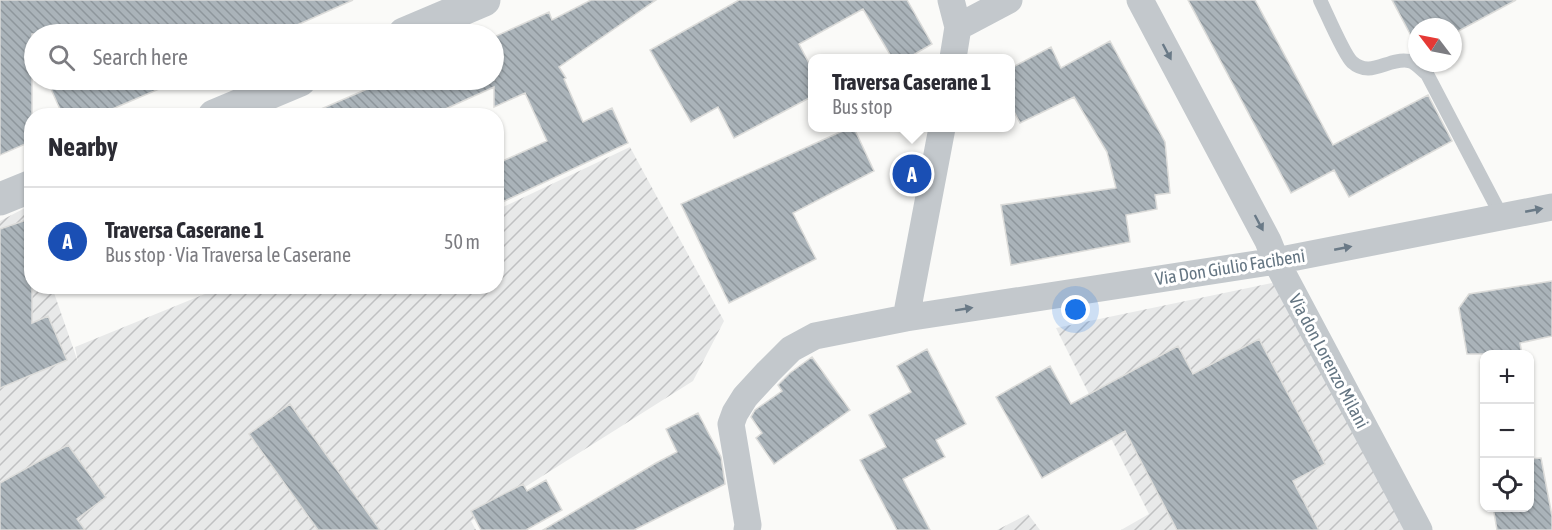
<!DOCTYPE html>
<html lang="en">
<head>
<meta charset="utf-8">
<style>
  :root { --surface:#fff; --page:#f7f7f7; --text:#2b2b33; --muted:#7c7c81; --line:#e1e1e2; --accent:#d93025 }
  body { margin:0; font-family:"Asap Condensed",sans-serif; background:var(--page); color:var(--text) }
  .controls { position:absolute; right:18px; bottom:18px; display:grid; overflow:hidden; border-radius:12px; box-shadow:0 2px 4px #0004 }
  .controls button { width:54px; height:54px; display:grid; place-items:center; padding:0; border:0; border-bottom:2px solid var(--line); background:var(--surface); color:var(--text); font:30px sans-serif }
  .compass { position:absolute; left:1408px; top:18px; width:54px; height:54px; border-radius:50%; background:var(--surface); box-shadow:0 2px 4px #0004; rotate:302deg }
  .you { position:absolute; left:1076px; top:310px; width:21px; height:21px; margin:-15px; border:4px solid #fff; border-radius:50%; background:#1a73e8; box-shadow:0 0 0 9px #1a73e833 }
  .badge { display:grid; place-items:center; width:39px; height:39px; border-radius:50%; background:var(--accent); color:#fff; font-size:20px; font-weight:700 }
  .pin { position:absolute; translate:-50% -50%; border:3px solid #fff; box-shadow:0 2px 6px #0006 }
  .popup { position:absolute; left:808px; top:54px; width:207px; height:78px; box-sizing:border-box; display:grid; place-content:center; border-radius:12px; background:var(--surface); filter:drop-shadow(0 2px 4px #0005); font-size:20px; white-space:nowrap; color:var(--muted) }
  .popup b { font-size:22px; color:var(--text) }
  .popup::after { content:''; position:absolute; left:50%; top:100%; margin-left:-12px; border:12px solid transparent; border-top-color:var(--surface) }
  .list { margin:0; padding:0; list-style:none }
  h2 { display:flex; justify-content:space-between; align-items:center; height:78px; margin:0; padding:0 24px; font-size:26px }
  h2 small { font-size:20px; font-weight:400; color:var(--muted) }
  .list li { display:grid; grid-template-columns:39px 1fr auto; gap:18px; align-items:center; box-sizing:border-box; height:108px; padding:0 24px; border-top:2px solid var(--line) }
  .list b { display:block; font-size:22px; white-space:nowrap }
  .list p { margin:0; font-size:20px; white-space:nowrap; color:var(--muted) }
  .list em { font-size:20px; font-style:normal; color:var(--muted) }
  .icon { flex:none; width:33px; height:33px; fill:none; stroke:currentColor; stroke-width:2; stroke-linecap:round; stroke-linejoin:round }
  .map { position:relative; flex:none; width:1552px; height:530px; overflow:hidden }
  .search { position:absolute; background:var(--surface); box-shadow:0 2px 4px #0004; left:24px; top:24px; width:480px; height:66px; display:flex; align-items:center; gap:15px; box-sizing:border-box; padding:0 21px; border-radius:33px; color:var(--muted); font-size:22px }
  .panel { position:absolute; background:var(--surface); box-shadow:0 2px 4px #0004; left:24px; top:108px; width:480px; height:186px; border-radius:24px }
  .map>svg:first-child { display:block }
  .industrial { fill:url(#industrial-furrows) }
  .building { fill:url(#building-back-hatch); stroke:#dcdcda; stroke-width:1.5 }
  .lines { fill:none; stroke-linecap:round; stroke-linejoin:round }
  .service { stroke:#c3c8cc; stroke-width:14 }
  .minor { stroke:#c3c8cc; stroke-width:27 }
  .tertiary { stroke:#c3c8cc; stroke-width:33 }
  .oneway { fill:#6a7a87 }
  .labels { text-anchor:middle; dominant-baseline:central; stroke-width:6; stroke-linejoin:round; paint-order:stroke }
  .street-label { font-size:18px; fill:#657683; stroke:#fff }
</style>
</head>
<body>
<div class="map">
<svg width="1552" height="530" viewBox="0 0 1552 530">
  <defs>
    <pattern id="industrial-furrows" width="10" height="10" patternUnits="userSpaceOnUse" patternTransform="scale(1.5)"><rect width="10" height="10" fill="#e8e9e9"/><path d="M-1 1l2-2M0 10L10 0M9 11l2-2" fill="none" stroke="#c0c1c2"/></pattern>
    <pattern id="building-back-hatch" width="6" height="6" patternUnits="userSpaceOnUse" patternTransform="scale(1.5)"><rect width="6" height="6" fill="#aab3b9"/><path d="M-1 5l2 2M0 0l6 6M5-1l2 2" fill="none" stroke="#8e969c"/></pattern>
  </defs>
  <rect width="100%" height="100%" fill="#fafaf8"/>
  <path class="industrial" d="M 630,147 L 724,321 L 693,381 L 471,521 L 476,530 L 0,530 L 0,221 L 25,208 L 31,226 L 32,286 L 52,287 L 78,362 L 75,347 L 222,287 L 496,286 L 497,210 Z
    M 1287,280 L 1419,530 L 1121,530 L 1149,514 L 1056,328 Z
    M 1028,514 L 1040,530 L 997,530 Z"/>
  <path class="building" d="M 0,0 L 353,0 L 277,34 L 32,34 L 32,141 L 0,155 Z
    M 591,0 L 656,0 L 559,67 L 566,78 L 564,79 L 583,122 L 612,108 L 628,143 L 496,205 L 496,164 L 547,141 L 525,93 L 494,107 L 494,87 L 430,116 L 305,116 L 388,80 L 494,80 L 494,37 L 549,12 L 552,20 Z
    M 739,0 L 907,0 L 932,44 L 908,58 L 892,58 L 863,9 L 799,44 L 813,71 L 813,96 L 734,138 L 718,107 L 691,122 L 650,50 Z
    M 1188,0 L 1255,0 L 1333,145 L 1428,95 L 1452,141 L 1349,197 L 1334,170 L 1291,193 Z
    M 1392,0 L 1516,0 L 1453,34 L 1453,27 L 1417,27 L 1417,47 Z
    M 1110,41 L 1165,142 L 1170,193 L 1155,195 L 1157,209 L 1126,215 L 1130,242 L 1011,265 L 1001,205 L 1116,188 L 1107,152 L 1074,97 L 1020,123 L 1011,106 L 1011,68 L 1051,47 L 1061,68 Z
    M 47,80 L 180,80 L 96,116 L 63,116 Z
    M 849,128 L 854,128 L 874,171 L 793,213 L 816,259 L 729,303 L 681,204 Z
    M 32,218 L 32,323 L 48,316 L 67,360 L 0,388 L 0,229 Z
    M 1552,281 L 1552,336 L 1520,343 L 1522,354 L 1467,354 L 1459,308 L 1469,294 Z
    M 1259,339 L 1325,464 L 1293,481 L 1319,530 L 1177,530 L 1125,431 L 1042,478 L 996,397 L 1050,366 L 1071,404 L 1178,346 L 1193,374 Z
    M 927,349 L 966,424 L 936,440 L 945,457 L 903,479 L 930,530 L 897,530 L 860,460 L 886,447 L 869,415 L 911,392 L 897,366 Z
    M 812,357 L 850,410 L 774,464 L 756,438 L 762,433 L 751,417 L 755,410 L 782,391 L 778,385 L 790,373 Z
    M 290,404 L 380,530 L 318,530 L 249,434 Z
    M 698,413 L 721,457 L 725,484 L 634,530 L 543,530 L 656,463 L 677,452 L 666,429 Z
    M 68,445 L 106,497 L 77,519 L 85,530 L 0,530 L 0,483 Z
    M 1541,458 L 1552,516 L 1552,530 L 1497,530 L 1493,507 L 1530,507 L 1530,459 Z
    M 546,480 L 562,510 L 526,530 L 481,530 L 471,511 L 523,484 L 527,491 Z"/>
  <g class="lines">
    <path class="service" d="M 1320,0 C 1326,12 1344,55 1352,62 C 1371,79 1388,57 1409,61 C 1415,62 1422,70 1427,74 L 1502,217"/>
    <path class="minor" d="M 951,0 L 958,27 L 953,58
      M 1140,0 L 1268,241 L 1276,261 L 1419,530
      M 958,27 L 1009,0
      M 906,318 L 942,128
      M 747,530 L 748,525 L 731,424 L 735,413 L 745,397 L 768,372 L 791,349 L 815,336 L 906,318 L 1276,261 L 1552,207"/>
    <path class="tertiary" d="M 404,34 L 484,0
      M 214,116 L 300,80
      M 0,199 L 32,186"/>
  </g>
  <defs><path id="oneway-solid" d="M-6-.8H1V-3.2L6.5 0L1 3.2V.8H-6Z" transform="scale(1.5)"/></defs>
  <g class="oneway">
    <use href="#oneway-solid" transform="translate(1167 52) rotate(62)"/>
    <use href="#oneway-solid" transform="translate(1534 210) rotate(-11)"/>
    <use href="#oneway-solid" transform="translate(1259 223) rotate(62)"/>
    <use href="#oneway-solid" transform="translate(1343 248) rotate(-11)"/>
    <use href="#oneway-solid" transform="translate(964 309) rotate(-9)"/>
  </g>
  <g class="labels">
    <g class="street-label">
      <text transform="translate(1230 267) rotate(-9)">Via Don Giulio Facibeni</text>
      <text transform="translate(1329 361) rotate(62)">Via don Lorenzo Milani</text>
    </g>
  </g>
</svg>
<div class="controls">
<button>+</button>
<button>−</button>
<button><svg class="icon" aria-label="locate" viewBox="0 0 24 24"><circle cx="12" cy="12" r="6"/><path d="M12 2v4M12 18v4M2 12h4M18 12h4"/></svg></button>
</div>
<svg class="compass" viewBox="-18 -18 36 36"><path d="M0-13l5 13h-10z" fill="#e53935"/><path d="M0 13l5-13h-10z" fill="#7c7c81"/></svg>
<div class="you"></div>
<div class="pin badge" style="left:912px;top:174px;background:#1a4fb4">A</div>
<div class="popup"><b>Traversa Caserane 1</b>Bus stop</div>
<div class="search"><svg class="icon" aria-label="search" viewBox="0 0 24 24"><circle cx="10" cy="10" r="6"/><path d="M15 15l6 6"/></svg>Search here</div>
<section class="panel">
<h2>Nearby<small></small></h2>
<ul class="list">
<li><span class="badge" style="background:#1a4fb4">A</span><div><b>Traversa Caserane 1</b><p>Bus stop · Via Traversa le Caserane</p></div><em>50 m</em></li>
</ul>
</section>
</div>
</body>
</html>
